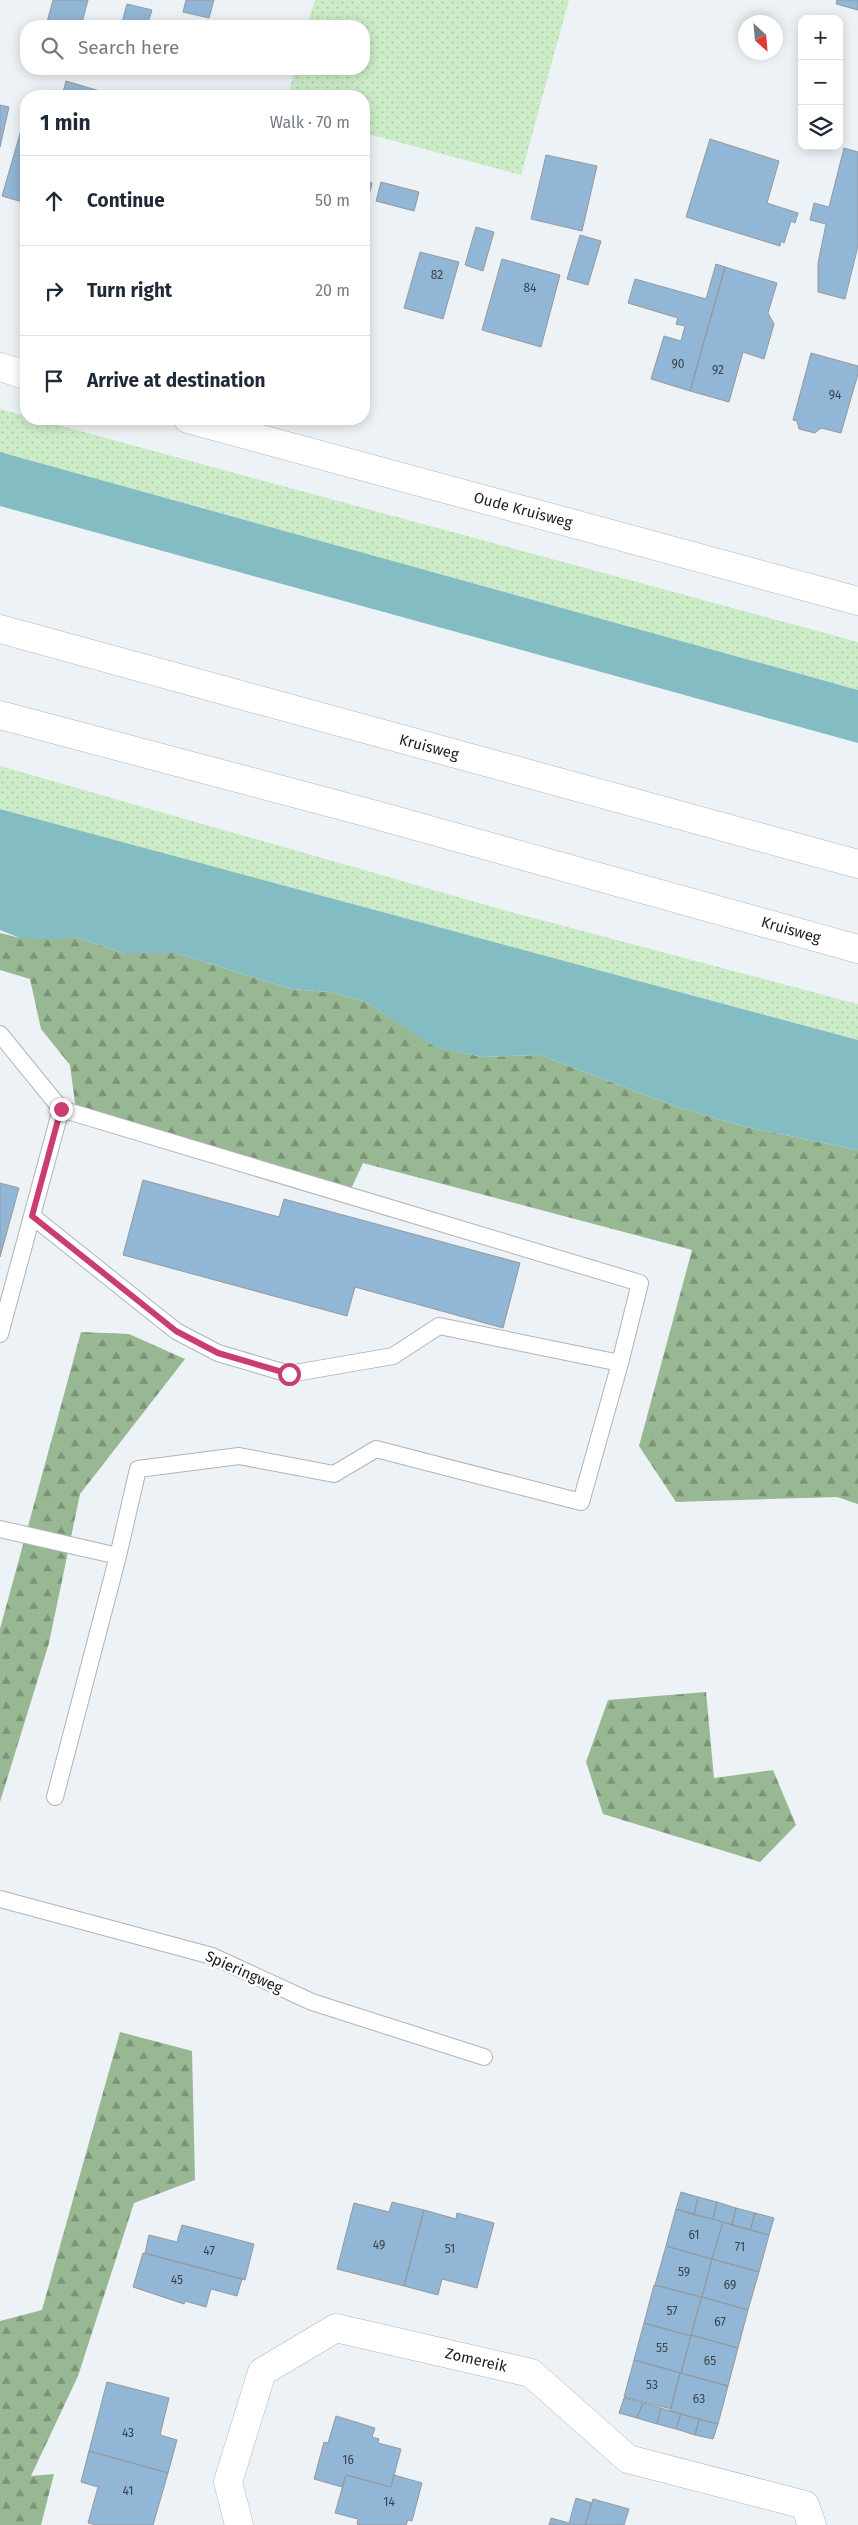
<!DOCTYPE html>
<html lang="en">
<head>
<meta charset="utf-8">
<style>
  :root { --surface:#fff; --page:#f2f2f3; --text:#1f2937; --muted:#747a83; --line:#e0e1e3 }
  body { margin:0; font-family:"Fira Sans",sans-serif; background:var(--page); color:var(--text) }
  .controls { position:absolute; right:15px; top:15px; display:grid; overflow:hidden; border-radius:10px; box-shadow:0 2px 12px #0003 }
  .controls button { width:45px; height:45px; display:grid; place-items:center; padding:0; border:0; border-bottom:1px solid var(--line); background:var(--surface); color:var(--text); font:25px sans-serif }
  .compass { position:absolute; left:738px; top:15px; width:45px; height:45px; border-radius:50%; background:var(--surface); box-shadow:0 2px 12px #0003; rotate:154deg }
  .stop { position:absolute; width:15px; height:15px; margin:-11px; border:4px solid #c93d71; border-radius:50%; background:#fff }
  .stop.end { background:#c93d71; border-color:#fff; box-shadow:0 1px 5px #0008 }
  .list { margin:0; padding:0; list-style:none }
  h2 { display:flex; justify-content:space-between; align-items:center; height:65px; margin:0; padding:0 20px; font-size:21px }
  h2 small { font-size:16px; font-weight:400; color:var(--muted) }
  .list li { display:grid; grid-template-columns:32px 1fr auto; gap:15px; align-items:center; box-sizing:border-box; height:90px; padding:0 20px; border-top:1px solid var(--line) }
  .list b { display:block; font-size:19px; white-space:nowrap }
  .list em { font-size:16px; font-style:normal; color:var(--muted) }
  .icon { flex:none; width:28px; height:28px; fill:none; stroke:currentColor; stroke-width:2; stroke-linecap:round; stroke-linejoin:round }
  .map { position:relative; flex:none; width:858px; height:2525px; overflow:hidden }
  .search { position:absolute; background:var(--surface); box-shadow:0 2px 12px #0003; left:20px; top:20px; width:350px; height:55px; display:flex; align-items:center; gap:12px; box-sizing:border-box; padding:0 18px; border-radius:20px; color:var(--muted); font-size:19px }
  .panel { position:absolute; background:var(--surface); box-shadow:0 2px 12px #0003; left:20px; top:90px; width:350px; height:335px; border-radius:20px }
  .map>svg:first-child { display:block }
  .grass { fill:url(#grass-dots) }
  .forest { fill:url(#forest-firs) }
  .water { fill:#83bcc2 }
  .building { fill:#92b6d5; stroke:#95999d }
  .lines { fill:none; stroke-linecap:round; stroke-linejoin:round }
  .lane-casing { stroke:#b0b4b8; stroke-width:18 }
  .street-casing { stroke:#b0b4b8; stroke-width:29 }
  .highway-casing { stroke:#b0b4b8; stroke-width:29 }
  .lane { stroke:#fff; stroke-width:16 }
  .street { stroke:#fff; stroke-width:28 }
  .highway { stroke:#fff; stroke-width:28 }
  .route { stroke:#c93d71; stroke-width:6 }
  .labels { text-anchor:middle; dominant-baseline:central; stroke-width:5; stroke-linejoin:round; paint-order:stroke }
  .number-label { font-size:12px; fill:#3a434c }
  .street-label { font-size:15px; fill:#1c1d1f; stroke:#fefefe }
</style>
</head>
<body>
<div class="map">
<svg width="858" height="2525" viewBox="0 0 858 2525">
  <defs>
    <pattern id="grass-dots" width="8" height="8" patternUnits="userSpaceOnUse" patternTransform="scale(1.25)"><rect width="8" height="8" fill="#ccecc8"/><path d="M2 2h.1M6 6h.1" fill="none" stroke="#afcaab" stroke-width="1.8" stroke-linecap="round"/></pattern>
    <pattern id="forest-firs" width="22" height="20" patternUnits="userSpaceOnUse" patternTransform="scale(1.25)"><rect width="22" height="20" fill="#98b793"/><path d="M5 1l3.5 6h-7zM16 11l3.5 6h-7z" fill="#7b9477"/></pattern>
  </defs>
  <rect width="100%" height="100%" fill="#edf2f6"/>
  <path class="grass" d="M 315,0 L 569,0 L 521,175 L 364,133 L 364,96 L 288,96 L 295,69 L 364,69 L 364,26 L 307,26 Z
    M 0,409 L 26,416 L 26,419 L 36,419 L 858,642 L 858,690 L 0,452 Z
    M 0,766 L 511,912 L 858,1004 L 858,1040 L 0,809 Z"/>
  <path class="forest" d="M 0,933 L 20,938 L 75,937 L 124,953 L 176,953 L 291,989 L 329,992 L 364,1001 L 436,1047 L 482,1057 L 540,1055 L 674,1106 L 746,1127 L 858,1150 L 858,1504 L 837,1497 L 676,1502 L 639,1446 L 692,1250 L 363,1163 L 351,1189 L 76,1111 L 70,1065 L 41,1029 L 30,979 L 0,970 Z
    M 81,1332 L 129,1334 L 185,1359 L 80,1494 L 49,1643 L 0,1802 L 0,1629 Z
    M 706,1692 L 714,1778 L 773,1770 L 796,1825 L 760,1862 L 603,1814 L 586,1762 L 608,1700 Z
    M 120,2032 L 192,2051 L 195,2180 L 134,2203 L 78,2376 L 31,2476 L 54,2474 L 41,2525 L 0,2525 L 0,2321 L 42,2310 Z"/>
  <path class="water" d="M 0,452 L 858,690 L 858,743 L 0,506 Z
    M 0,809 L 858,1040 L 858,1150 L 746,1127 L 674,1106 L 540,1055 L 482,1057 L 435,1047 L 364,1001 L 329,992 L 291,989 L 176,953 L 124,953 L 75,937 L 54,940 L 20,938 L 0,930 Z"/>
  <path class="building" d="M 53,0 L 88,0 L 81,26 L 46,26 Z
    M 186,0 L 214,0 L 209,18 L 183,12 Z
    M 837,0 L 858,0 L 858,10 L 836,4 Z
    M 127,4 L 152,10 L 147,26 L 121,26 Z
    M 66,81 L 103,92 L 102,96 L 62,96 Z
    M 0,105 L 9,107 L 0,147 Z
    M 26,113 L 26,203 L 2,196 Z
    M 710,139 L 779,161 L 767,203 L 798,213 L 795,223 L 791,221 L 784,243 L 781,241 L 780,246 L 686,217 Z
    M 844,148 L 858,152 L 858,246 L 845,299 L 818,292 L 818,263 L 826,224 L 810,220 L 814,203 L 829,207 Z
    M 546,155 L 597,166 L 582,231 L 531,219 Z
    M 364,180 L 372,183 L 364,215 Z
    M 381,182 L 419,192 L 414,211 L 376,201 Z
    M 476,227 L 494,232 L 483,271 L 465,265 Z
    M 580,235 L 601,241 L 588,285 L 567,279 Z
    M 420,252 L 459,262 L 443,319 L 404,308 Z
    M 502,259 L 560,275 L 541,347 L 482,330 Z
    M 716,264 L 725,267 L 690,391 L 651,379 L 664,336 L 681,341 L 685,326 L 676,324 L 678,318 L 628,303 L 635,279 L 706,299 Z
    M 725,267 L 777,283 L 768,313 L 774,324 L 764,359 L 743,352 L 729,402 L 690,391 Z
    M 811,353 L 858,366 L 858,374 L 841,433 L 821,428 L 815,433 L 799,429 L 797,421 L 793,420 Z
    M 143,1180 L 279,1217 L 284,1199 L 520,1263 L 503,1328 L 355,1287 L 347,1316 L 123,1255 Z
    M 0,1183 L 19,1188 L 0,1257 Z
    M 681,2192 L 698,2197 L 694,2215 L 676,2209 Z
    M 698,2197 L 717,2202 L 713,2219 L 694,2215 Z
    M 392,2202 L 424,2210 L 404,2286 L 337,2269 L 354,2203 L 389,2212 Z
    M 717,2202 L 736,2208 L 732,2225 L 713,2219 Z
    M 736,2208 L 755,2213 L 750,2230 L 732,2225 Z
    M 676,2209 L 723,2222 L 712,2259 L 666,2246 Z
    M 424,2210 L 456,2219 L 457,2213 L 494,2223 L 477,2288 L 442,2279 L 438,2295 L 404,2286 Z
    M 755,2213 L 774,2218 L 769,2235 L 750,2230 Z
    M 723,2222 L 769,2235 L 759,2272 L 712,2259 Z
    M 182,2225 L 254,2244 L 245,2280 L 145,2253 L 149,2235 L 177,2242 Z
    M 666,2246 L 712,2259 L 702,2297 L 655,2285 Z
    M 143,2253 L 242,2279 L 237,2296 L 211,2289 L 206,2307 L 185,2301 L 184,2304 L 133,2287 Z
    M 712,2259 L 759,2272 L 748,2310 L 702,2297 Z
    M 654,2285 L 701,2297 L 691,2336 L 644,2323 Z
    M 702,2297 L 748,2310 L 738,2348 L 691,2335 Z
    M 644,2323 L 691,2336 L 681,2373 L 634,2360 Z
    M 691,2335 L 738,2348 L 728,2386 L 681,2373 Z
    M 634,2360 L 680,2373 L 671,2409 L 624,2397 Z
    M 680,2373 L 728,2386 L 718,2424 L 670,2411 Z
    M 107,2382 L 169,2398 L 160,2435 L 177,2440 L 168,2473 L 89,2451 Z
    M 624,2398 L 643,2403 L 637,2418 L 619,2413 Z
    M 643,2403 L 661,2408 L 657,2424 L 637,2418 Z
    M 661,2408 L 681,2414 L 676,2429 L 657,2424 Z
    M 681,2414 L 699,2419 L 695,2435 L 676,2429 Z
    M 336,2416 L 375,2428 L 372,2437 L 379,2439 L 378,2443 L 401,2449 L 391,2487 L 346,2475 L 342,2487 L 314,2479 L 324,2442 L 328,2443 Z
    M 699,2419 L 718,2424 L 713,2439 L 695,2435 Z
    M 89,2451 L 168,2473 L 153,2525 L 97,2525 L 88,2523 L 98,2487 L 81,2482 Z
    M 346,2475 L 391,2487 L 394,2475 L 422,2483 L 412,2521 L 408,2520 L 406,2525 L 362,2525 L 357,2524 L 358,2519 L 335,2513 Z
    M 576,2498 L 592,2503 L 585,2525 L 549,2525 L 551,2518 L 569,2523 Z
    M 593,2499 L 629,2509 L 624,2525 L 585,2525 Z"/>
  <g class="lines">
    <defs>
      <path id="lane" d="M 0,1034 L 61,1109 L 0,1334
        M 32,1216 L 176,1331 L 218,1353 L 289,1374 L 393,1356 L 439,1326 L 620,1363 L 640,1283 L 61,1109
        M 0,1529 L 118,1556 L 55,1797
        M 118,1556 L 138,1469 L 239,1456 L 334,1474 L 376,1449 L 581,1502 L 620,1363
        M 0,1899 L 212,1956 L 312,2002 L 484,2057"/>
      <path id="street" d="M 0,367 L 26,375
        M 188,419 L 858,601
        M 239,2525 L 228,2482 L 262,2372 L 336,2328 L 531,2373 L 628,2459 L 805,2505 L 812,2525"/>
      <path id="highway" d="M 0,629 L 858,864
        M 0,715 L 365,812 L 858,949"/>
    </defs>
    <use href="#lane" class="lane-casing"/>
    <use href="#street" class="street-casing"/>
    <use href="#highway" class="highway-casing"/>
    <use href="#lane" class="lane"/>
    <use href="#street" class="street"/>
    <use href="#highway" class="highway"/>
  </g>
  <g class="lines">
    <path class="route" d="M 61,1109 L 32,1216 L 176,1331 L 218,1353 L 289,1374"/>
  </g>
  <g class="labels">
    <g class="number-label">
      <text x="437" y="275">82</text>
      <text x="530" y="288">84</text>
      <text x="678" y="364">90</text>
      <text x="718" y="370">92</text>
      <text x="835" y="395">94</text>
      <text x="694" y="2235">61</text>
      <text x="379" y="2245">49</text>
      <text x="740" y="2247">71</text>
      <text x="450" y="2249">51</text>
      <text x="209" y="2251">47</text>
      <text x="684" y="2272">59</text>
      <text x="177" y="2280">45</text>
      <text x="730" y="2285">69</text>
      <text x="672" y="2311">57</text>
      <text x="720" y="2322">67</text>
      <text x="662" y="2348">55</text>
      <text x="710" y="2361">65</text>
      <text x="652" y="2385">53</text>
      <text x="699" y="2399">63</text>
      <text x="128" y="2433">43</text>
      <text x="348" y="2460">16</text>
      <text x="128" y="2491">41</text>
      <text x="389" y="2502">14</text>
    </g>
    <g class="street-label">
      <text transform="translate(523 510) rotate(15)">Oude Kruisweg</text>
      <text transform="translate(429 747) rotate(15)">Kruisweg</text>
      <text transform="translate(791 930) rotate(16)">Kruisweg</text>
      <text transform="translate(244 1972) rotate(24)">Spieringweg</text>
      <text transform="translate(476 2360) rotate(13)">Zomereik</text>
    </g>
  </g>
</svg>
<div class="controls">
<button>+</button>
<button>−</button>
<button><svg class="icon" aria-label="layers" viewBox="0 0 24 24"><path d="M12 4l9 5-9 5-9-5zM3 14l9 5 9-5"/></svg></button>
</div>
<svg class="compass" viewBox="-18 -18 36 36"><path d="M0-13l5 13h-10z" fill="#e53935"/><path d="M0 13l5-13h-10z" fill="#747a83"/></svg>
<div class="stop" style="left:289px;top:1374px"></div>
<div class="stop end" style="left:61px;top:1109px"></div>
<div class="search"><svg class="icon" aria-label="search" viewBox="0 0 24 24"><circle cx="10" cy="10" r="6"/><path d="M15 15l6 6"/></svg>Search here</div>
<section class="panel">
<h2>1 min<small>Walk · 70 m</small></h2>
<ul class="list">
<li><svg class="icon" aria-label="ahead" viewBox="0 0 24 24"><path d="M12 20V5M6 11l6-6 6 6"/></svg><div><b>Continue</b></div><em>50 m</em></li>
<li><svg class="icon" aria-label="right" viewBox="0 0 24 24"><path d="M7 20v-9h11M14 6l5 5-5 5"/></svg><div><b>Turn right</b></div><em>20 m</em></li>
<li><svg class="icon" aria-label="arrive" viewBox="0 0 24 24"><path d="M6 21V4h12l-3 4 3 4H6"/></svg><div><b>Arrive at destination</b></div></li>
</ul>
</section>
</div>
</body>
</html>
